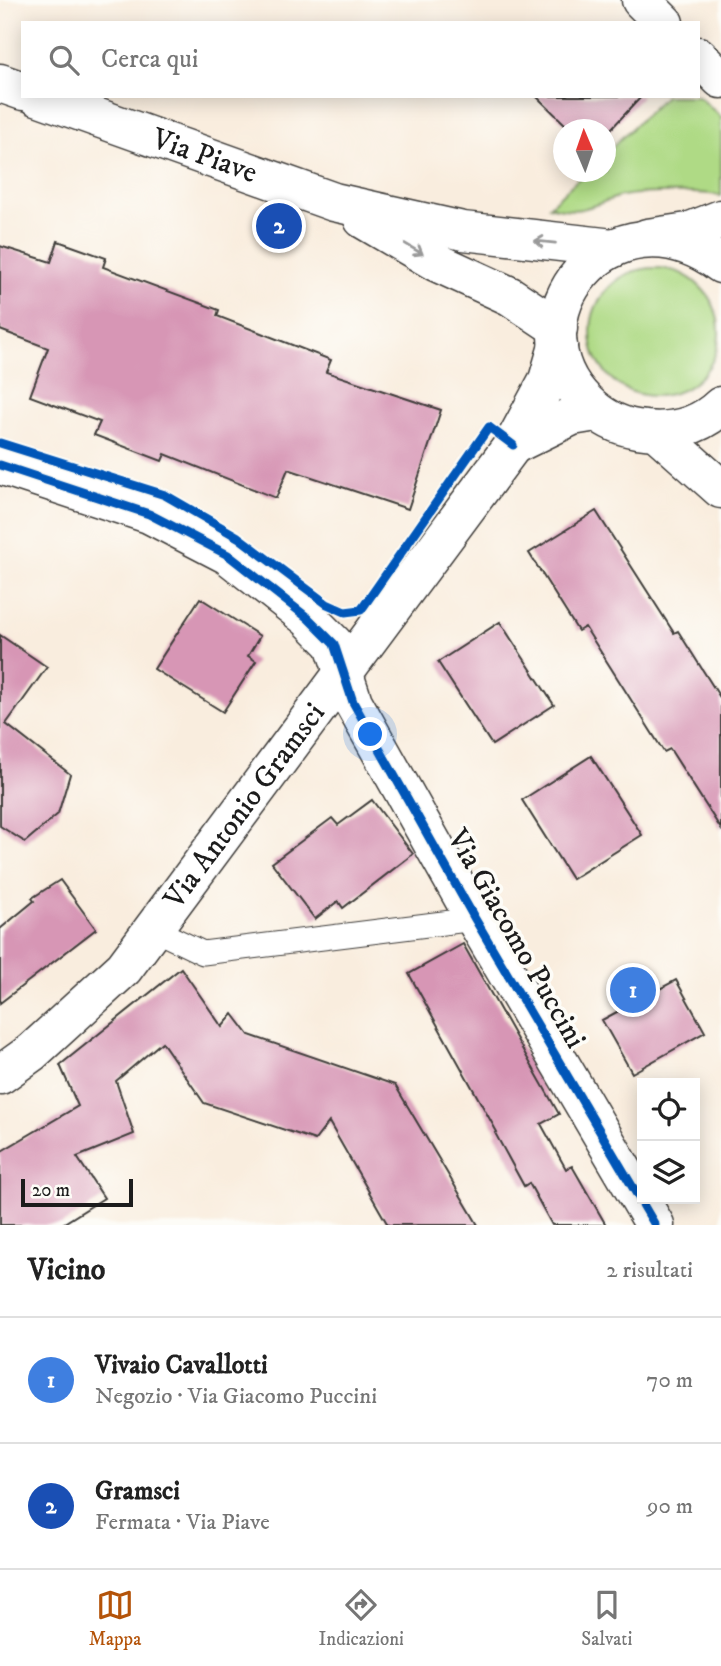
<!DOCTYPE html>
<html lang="it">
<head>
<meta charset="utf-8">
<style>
  :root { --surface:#fff; --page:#f6f6f6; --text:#222; --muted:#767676; --line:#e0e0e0; --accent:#b45309 }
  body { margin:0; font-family:"IM FELL DW Pica",serif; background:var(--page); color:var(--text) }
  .controls { position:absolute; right:21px; bottom:21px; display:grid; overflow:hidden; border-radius:0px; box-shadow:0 4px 18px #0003 }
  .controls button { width:63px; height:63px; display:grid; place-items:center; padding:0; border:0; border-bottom:2px solid var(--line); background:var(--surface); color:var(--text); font:35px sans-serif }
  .compass { position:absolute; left:553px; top:119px; width:63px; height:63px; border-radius:50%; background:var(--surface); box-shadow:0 4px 18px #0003; rotate:358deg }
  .scale { position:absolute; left:21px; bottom:18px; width:112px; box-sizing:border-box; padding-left:7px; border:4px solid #1c1c1c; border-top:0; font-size:19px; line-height:24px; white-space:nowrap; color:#1c1c1c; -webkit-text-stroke:5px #fdfcf7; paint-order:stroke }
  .you { position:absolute; left:371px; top:735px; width:24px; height:24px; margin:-18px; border:5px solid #fff; border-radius:50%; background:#1a73e8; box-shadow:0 0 0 10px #1a73e833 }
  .badge { display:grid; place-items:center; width:46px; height:46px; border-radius:50%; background:var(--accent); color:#fff; font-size:23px; font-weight:700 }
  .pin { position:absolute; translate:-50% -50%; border:4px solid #fff; box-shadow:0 2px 7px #0006 }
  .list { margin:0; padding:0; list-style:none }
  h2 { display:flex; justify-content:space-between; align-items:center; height:91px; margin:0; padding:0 28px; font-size:30px }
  h2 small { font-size:23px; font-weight:400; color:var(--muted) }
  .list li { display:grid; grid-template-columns:46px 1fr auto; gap:21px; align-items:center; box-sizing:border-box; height:126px; padding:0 28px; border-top:2px solid var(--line) }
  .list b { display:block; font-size:26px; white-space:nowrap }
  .list p { margin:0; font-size:23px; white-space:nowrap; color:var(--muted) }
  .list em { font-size:23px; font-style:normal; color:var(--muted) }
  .icon { flex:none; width:38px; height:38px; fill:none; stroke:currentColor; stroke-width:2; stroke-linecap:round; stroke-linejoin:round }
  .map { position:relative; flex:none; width:721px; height:1225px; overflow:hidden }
  .search { position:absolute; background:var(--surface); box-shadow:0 4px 18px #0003; left:21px; right:21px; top:21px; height:77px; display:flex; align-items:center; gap:18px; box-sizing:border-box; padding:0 24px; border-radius:0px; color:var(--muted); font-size:26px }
  .sheet { height:343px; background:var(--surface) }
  nav { display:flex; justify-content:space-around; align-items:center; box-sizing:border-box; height:98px; border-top:2px solid var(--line); background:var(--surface); font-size:19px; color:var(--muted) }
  nav a { display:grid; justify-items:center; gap:4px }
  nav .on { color:var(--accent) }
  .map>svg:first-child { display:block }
  .green { fill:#afda85; stroke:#667b50; stroke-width:2 }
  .building { fill:#d796b5 }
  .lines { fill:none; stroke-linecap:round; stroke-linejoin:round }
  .service-casing { stroke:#3d3b39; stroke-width:25 }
  .minor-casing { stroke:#3d3b39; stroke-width:41 }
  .tertiary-casing { stroke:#3d3b39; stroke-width:41 }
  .secondary-casing { stroke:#3d3b39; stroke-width:41 }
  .service { stroke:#fff; stroke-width:23 }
  .minor { stroke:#fff; stroke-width:38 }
  .tertiary { stroke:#fff; stroke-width:38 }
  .secondary { stroke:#fff; stroke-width:38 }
  .cycleway-casing { stroke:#fdfcf7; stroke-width:13 }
  .cycleway { stroke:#0057b8; stroke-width:9 }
  .oneway { stroke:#999 }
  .labels { text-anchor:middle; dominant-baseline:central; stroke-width:7; stroke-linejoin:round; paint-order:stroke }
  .street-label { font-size:30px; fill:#1c1c1c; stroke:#fdfcf7 }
</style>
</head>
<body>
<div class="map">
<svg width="721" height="1225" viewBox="0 0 721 1225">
  <rect width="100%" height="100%" fill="#fdfcf7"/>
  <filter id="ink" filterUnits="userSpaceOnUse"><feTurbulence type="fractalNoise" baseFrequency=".0143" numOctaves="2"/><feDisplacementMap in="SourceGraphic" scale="14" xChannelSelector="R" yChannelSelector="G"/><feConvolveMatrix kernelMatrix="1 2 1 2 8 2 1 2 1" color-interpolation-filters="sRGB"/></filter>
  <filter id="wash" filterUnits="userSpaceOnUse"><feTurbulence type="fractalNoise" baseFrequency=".00686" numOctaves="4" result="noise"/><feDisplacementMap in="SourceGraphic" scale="28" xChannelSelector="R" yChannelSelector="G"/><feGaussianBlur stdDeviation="1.57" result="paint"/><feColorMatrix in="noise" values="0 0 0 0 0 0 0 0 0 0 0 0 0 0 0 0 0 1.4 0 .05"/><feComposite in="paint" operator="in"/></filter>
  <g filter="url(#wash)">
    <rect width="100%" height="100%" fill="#f9edde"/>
    <path class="green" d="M 665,96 L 698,96 L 721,117 L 721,196 C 705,191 635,192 618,197 C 589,206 582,215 549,206 L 586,172 L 606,172 L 606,153 Z
      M591 332a64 64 0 1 1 128 0a64 64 0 1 1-128 0Z"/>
    <g id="blocks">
      <path class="building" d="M 536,96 L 642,96 L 610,130 L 571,130 Z
        M 58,241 L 106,258 L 103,267 L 219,310 L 217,316 L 331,360 L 326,372 L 441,410 L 408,509 L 288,469 L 276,498 L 165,454 L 162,461 L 94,435 L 100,422 L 30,396 L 48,348 L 0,330 L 0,246 L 51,262 Z
        M 596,511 L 674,633 L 678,631 L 721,699 L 721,829 L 670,749 L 664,752 L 585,627 L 578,631 L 529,553 Z
        M 200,598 L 260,636 L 248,656 L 256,661 L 223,712 L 154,669 Z
        M 500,622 L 554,705 L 492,745 L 438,662 Z
        M 0,635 L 47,667 L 6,724 L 70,774 L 58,814 L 25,842 L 0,826 Z
        M 591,756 L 642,835 L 572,879 L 522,800 Z
        M 372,800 L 413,854 L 343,908 L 338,901 L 315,919 L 272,863 L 332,818 L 338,825 Z
        M 60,880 L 96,929 L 0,1003 L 0,929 L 34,901 L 32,898 Z
        M 463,944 L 559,1114 L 541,1124 L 566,1169 L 572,1166 L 606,1225 L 552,1225 L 529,1183 L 524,1186 L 495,1133 L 497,1132 L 409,974 Z
        M 181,968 L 222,1027 L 233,1014 L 249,1035 L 395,1085 L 478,1225 L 388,1225 L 329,1122 L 315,1140 L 204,1103 L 162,1042 L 116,1081 L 134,1134 L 77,1157 L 104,1198 L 61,1225 L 0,1225 L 0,1152 L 78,1106 L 60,1065 Z
        M 676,980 L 705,1032 L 632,1073 L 602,1020 Z"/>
    </g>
  </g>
  <g filter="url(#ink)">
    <use href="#blocks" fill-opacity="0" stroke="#3d3b39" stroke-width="2"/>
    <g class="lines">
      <defs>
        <path id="service" d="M 153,929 L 203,953 L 475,919"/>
        <g id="minor">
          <path d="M 641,0 L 664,23"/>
          <path d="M 698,56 L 721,79"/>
          <path d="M 513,445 L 572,416 L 596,412"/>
          <path d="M 0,465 L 149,514 L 228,555 L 308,618 L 334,644 L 353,702 L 475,919 L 655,1225"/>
          <path id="s1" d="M 0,1075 L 32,1052 L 124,968 L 513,445 L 548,380 L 558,346"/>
        </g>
        <path id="tertiary" d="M 647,238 L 688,232 L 721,219"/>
        <g id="secondary">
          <path d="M 0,83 L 23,91"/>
          <path id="s2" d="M 37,96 L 334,202 L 463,231 L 613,248"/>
          <path d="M 363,219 L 436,262 L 510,296 L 558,328"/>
          <path d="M 721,264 C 611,183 504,321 586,402 C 600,416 618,426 637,429 C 668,434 698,428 721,406"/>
          <path d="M 657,432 L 721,489"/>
        </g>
      </defs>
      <use href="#service" class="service-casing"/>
      <use href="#minor" class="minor-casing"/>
      <use href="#tertiary" class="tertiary-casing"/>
      <use href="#secondary" class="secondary-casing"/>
      <use href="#service" class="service"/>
      <use href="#minor" class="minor"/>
      <use href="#tertiary" class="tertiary"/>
      <use href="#secondary" class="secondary"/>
      <defs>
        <path id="cycleway" d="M 0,443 L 165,495 L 238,537 L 327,604 L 345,612 L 361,610 L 489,427 L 513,445
          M 0,465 L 149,514 L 228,555 L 308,618 L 334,644 L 353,702 L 475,919 L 655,1225"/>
      </defs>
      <use href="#cycleway" class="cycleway-casing"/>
      <use href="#cycleway" class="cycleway"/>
    </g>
    <defs><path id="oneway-shaft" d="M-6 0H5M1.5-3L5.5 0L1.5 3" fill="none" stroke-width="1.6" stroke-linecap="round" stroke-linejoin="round" transform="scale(1.75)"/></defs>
    <g class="oneway">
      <use href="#oneway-shaft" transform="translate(545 242) rotate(-174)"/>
      <use href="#oneway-shaft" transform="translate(414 249) rotate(31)"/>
    </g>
  </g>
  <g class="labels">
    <g class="street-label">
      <text stroke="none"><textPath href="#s2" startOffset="178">Via Piave</textPath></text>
      <text stroke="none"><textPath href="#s1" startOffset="366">Via Antonio Gramsci</textPath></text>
      <text transform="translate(516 939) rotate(60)">Via Giacomo Puccini</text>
    </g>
  </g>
</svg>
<div class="controls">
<button><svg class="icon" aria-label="locate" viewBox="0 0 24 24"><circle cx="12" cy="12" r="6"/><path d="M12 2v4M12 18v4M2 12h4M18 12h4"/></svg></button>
<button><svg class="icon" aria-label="layers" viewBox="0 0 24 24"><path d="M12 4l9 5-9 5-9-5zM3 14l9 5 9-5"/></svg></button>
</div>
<svg class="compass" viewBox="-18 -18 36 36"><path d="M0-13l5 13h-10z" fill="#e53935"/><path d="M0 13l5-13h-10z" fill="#767676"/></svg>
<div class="scale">20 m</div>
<div class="you"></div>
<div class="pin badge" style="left:633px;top:990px;background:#3f7fe0">1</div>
<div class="pin badge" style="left:279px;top:226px;background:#1a4fb4">2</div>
<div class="search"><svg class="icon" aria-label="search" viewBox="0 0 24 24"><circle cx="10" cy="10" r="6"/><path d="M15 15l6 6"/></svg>Cerca qui</div>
</div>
<section class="sheet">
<h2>Vicino<small>2 risultati</small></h2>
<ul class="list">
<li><span class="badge" style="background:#3f7fe0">1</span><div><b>Vivaio Cavallotti</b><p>Negozio · Via Giacomo Puccini</p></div><em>70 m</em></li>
<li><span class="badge" style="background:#1a4fb4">2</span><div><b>Gramsci</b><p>Fermata · Via Piave</p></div><em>90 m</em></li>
</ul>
</section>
<nav>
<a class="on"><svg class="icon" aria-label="map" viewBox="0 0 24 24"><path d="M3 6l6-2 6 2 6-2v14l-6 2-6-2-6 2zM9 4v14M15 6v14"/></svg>Mappa</a>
<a><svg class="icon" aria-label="directions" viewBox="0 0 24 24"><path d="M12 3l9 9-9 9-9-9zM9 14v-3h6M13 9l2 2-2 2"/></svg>Indicazioni</a>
<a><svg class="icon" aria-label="saved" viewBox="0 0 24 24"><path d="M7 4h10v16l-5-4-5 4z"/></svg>Salvati</a>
</nav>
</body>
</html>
